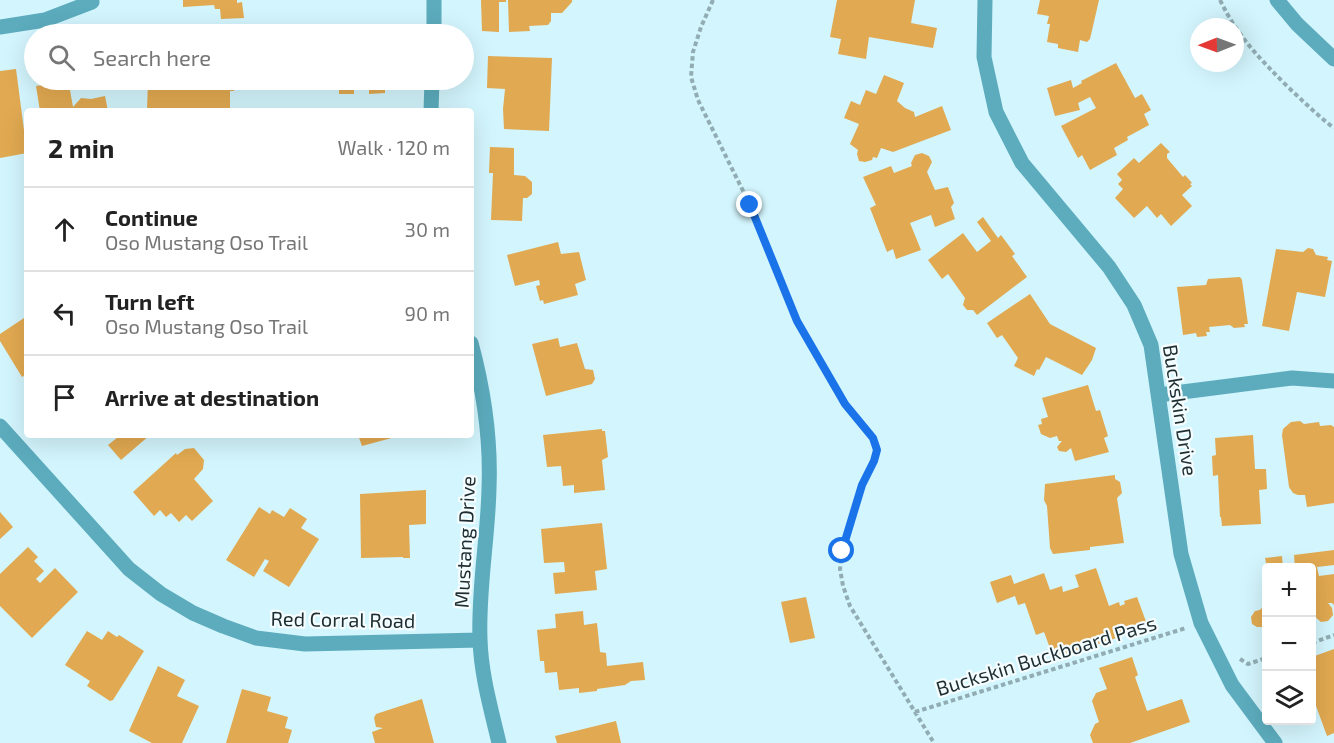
<!DOCTYPE html>
<html lang="en">
<head>
<meta charset="utf-8">
<style>
  :root { --surface:#fff; --page:#f2f2f2; --text:#222; --muted:#767676; --line:#e0e0e0 }
  body { margin:0; font-family:"Exo 2",sans-serif; background:var(--page); color:var(--text) }
  .controls { position:absolute; right:18px; bottom:18px; display:grid; overflow:hidden; border-radius:6px; box-shadow:0 6px 24px #0002 }
  .controls button { width:54px; height:54px; display:grid; place-items:center; padding:0; border:0; border-bottom:2px solid var(--line); background:var(--surface); color:var(--text); font:30px sans-serif }
  .compass { position:absolute; left:1190px; top:18px; width:54px; height:54px; border-radius:50%; background:var(--surface); box-shadow:0 6px 24px #0002; rotate:269deg }
  .stop { position:absolute; width:18px; height:18px; margin:-14px; border:4px solid #1a73e8; border-radius:50%; background:#fff }
  .stop.end { background:#1a73e8; border-color:#fff; box-shadow:0 2px 6px #0008 }
  .list { margin:0; padding:0; list-style:none }
  h2 { display:flex; justify-content:space-between; align-items:center; height:78px; margin:0; padding:0 24px; font-size:26px }
  h2 small { font-size:20px; font-weight:400; color:var(--muted) }
  .list li { display:grid; grid-template-columns:39px 1fr auto; gap:18px; align-items:center; box-sizing:border-box; height:84px; padding:0 24px; border-top:2px solid var(--line) }
  .list b { display:block; font-size:22px; white-space:nowrap }
  .list p { margin:0; font-size:20px; white-space:nowrap; color:var(--muted) }
  .list em { font-size:20px; font-style:normal; color:var(--muted) }
  .icon { flex:none; width:33px; height:33px; fill:none; stroke:currentColor; stroke-width:2; stroke-linecap:round; stroke-linejoin:round }
  .map { position:relative; flex:none; width:1334px; height:743px; overflow:hidden }
  .search { position:absolute; background:var(--surface); box-shadow:0 6px 24px #0002; left:24px; top:24px; width:450px; height:66px; display:flex; align-items:center; gap:15px; box-sizing:border-box; padding:0 21px; border-radius:33px; color:var(--muted); font-size:22px }
  .panel { position:absolute; background:var(--surface); box-shadow:0 6px 24px #0002; left:24px; top:108px; width:450px; height:330px; border-radius:6px }
  .map>svg:first-child { display:block }
  .building { fill:#e1a951 }
  .lines { fill:none; stroke-linecap:round; stroke-linejoin:round }
  .path { stroke:#91adb3; stroke-width:4; stroke-dasharray:4.5 3; stroke-linecap:butt }
  .minor { stroke:#5cacbd; stroke-width:15 }
  .route { stroke:#1a73e8; stroke-width:8 }
  .labels { text-anchor:middle; dominant-baseline:central; stroke-width:4.5; stroke-linejoin:round; paint-order:stroke }
  .street-label { font-size:20px; fill:#1d2d31; stroke:#f5fdff }
</style>
</head>
<body>
<div class="map">
<svg width="1334" height="743" viewBox="0 0 1334 743">
  <rect width="100%" height="100%" fill="#d3f5fd"/>
  <path class="building" d="M 183,0 L 237,0 L 237,3 L 242,2 L 244,18 L 221,19 L 220,9 L 215,9 L 214,5 L 183,7 Z
    M 481,0 L 506,0 L 506,2 L 499,2 L 499,32 L 482,31 Z
    M 508,0 L 572,0 L 572,2 L 562,13 L 551,13 L 551,21 L 548,25 L 529,26 L 530,31 L 509,32 Z
    M 837,0 L 915,0 L 911,23 L 937,28 L 933,48 L 869,37 L 866,59 L 838,54 L 841,39 L 830,37 Z
    M 1040,0 L 1099,0 L 1090,39 L 1087,42 L 1080,40 L 1078,52 L 1058,48 L 1058,44 L 1047,42 L 1050,24 L 1047,24 L 1049,16 L 1037,14 Z
    M 376,24 L 376,34 L 311,34 L 311,25 Z
    M 488,56 L 552,58 L 549,131 L 504,129 L 503,109 L 505,89 L 487,88 Z
    M 1116,63 L 1135,98 L 1142,94 L 1151,110 L 1144,114 L 1149,125 L 1127,137 L 1128,140 L 1114,148 L 1117,155 L 1090,170 L 1082,155 L 1078,158 L 1061,126 L 1096,108 L 1090,97 L 1078,103 L 1080,110 L 1055,116 L 1047,88 L 1071,80 L 1073,88 L 1082,83 L 1081,81 Z
    M 16,69 L 27,153 L 0,158 L 0,71 Z
    M 884,75 L 904,83 L 897,101 L 905,108 L 914,112 L 915,117 L 942,106 L 951,130 L 893,152 L 881,148 L 877,158 L 873,157 L 872,160 L 865,162 L 859,161 L 857,154 L 858,150 L 850,144 L 859,124 L 844,118 L 851,101 L 860,105 L 866,90 L 876,94 Z
    M 54,80 L 105,80 L 105,82 L 70,90 L 73,107 L 81,98 L 91,99 L 105,96 L 108,111 L 40,111 L 36,86 L 54,83 Z
    M 148,80 L 234,80 L 234,91 L 230,91 L 230,111 L 147,111 Z
    M 317,80 L 354,80 L 354,94 L 339,94 L 339,84 L 318,84 Z
    M 369,80 L 385,80 L 385,93 L 369,94 Z
    M 1161,143 L 1170,152 L 1167,154 L 1167,158 L 1183,177 L 1185,175 L 1192,183 L 1190,184 L 1192,186 L 1182,195 L 1192,206 L 1171,226 L 1161,214 L 1157,218 L 1147,206 L 1134,218 L 1115,198 L 1123,189 L 1118,184 L 1122,180 L 1117,174 L 1134,158 L 1139,163 Z
    M 490,147 L 514,148 L 514,175 L 525,176 L 532,182 L 532,194 L 527,198 L 523,198 L 522,221 L 491,220 L 493,173 L 489,173 Z
    M 922,153 L 929,156 L 932,162 L 927,172 L 935,190 L 948,187 L 954,203 L 951,207 L 955,219 L 935,227 L 931,215 L 910,223 L 921,250 L 896,259 L 893,249 L 887,252 L 870,208 L 876,205 L 863,177 L 891,166 L 894,173 L 912,166 L 911,163 L 915,155 Z
    M 983,217 L 998,238 L 1001,235 L 1015,254 L 1012,256 L 1027,277 L 977,315 L 973,310 L 967,310 L 963,305 L 965,298 L 948,274 L 942,279 L 928,260 L 963,233 L 977,252 L 991,241 L 977,222 Z
    M 558,242 L 561,254 L 579,252 L 586,280 L 575,284 L 578,295 L 544,304 L 543,300 L 540,301 L 536,286 L 540,285 L 539,280 L 515,286 L 507,255 Z
    M 1308,248 L 1313,249 L 1316,255 L 1328,257 L 1327,260 L 1332,261 L 1325,297 L 1297,292 L 1289,331 L 1262,326 L 1276,249 L 1303,252 Z
    M 1240,277 L 1242,280 L 1248,324 L 1244,324 L 1245,327 L 1234,328 L 1230,325 L 1209,327 L 1210,332 L 1206,332 L 1207,336 L 1197,337 L 1196,333 L 1183,335 L 1177,287 L 1206,285 L 1208,279 Z
    M 1030,294 L 1050,324 L 1096,348 L 1092,360 L 1082,375 L 1046,357 L 1039,370 L 1037,369 L 1034,376 L 1014,366 L 1018,358 L 1002,335 L 997,338 L 987,323 Z
    M 27,316 L 27,374 L 22,377 L 0,341 L 0,334 Z
    M 558,338 L 560,347 L 577,343 L 585,369 L 593,370 L 595,379 L 592,384 L 546,396 L 532,344 Z
    M 1088,385 L 1096,411 L 1100,410 L 1108,436 L 1104,438 L 1109,452 L 1075,461 L 1071,448 L 1066,452 L 1059,451 L 1057,447 L 1062,441 L 1059,441 L 1057,436 L 1050,438 L 1041,434 L 1038,425 L 1042,424 L 1041,419 L 1048,417 L 1042,398 Z
    M 1300,421 L 1304,424 L 1319,422 L 1320,426 L 1331,425 L 1334,427 L 1334,503 L 1307,507 L 1305,495 L 1298,495 L 1293,493 L 1289,487 L 1282,435 L 1283,429 L 1291,422 Z
    M 602,429 L 602,431 L 605,431 L 608,457 L 602,460 L 605,490 L 574,493 L 574,485 L 563,486 L 561,466 L 547,467 L 543,435 Z
    M 116,435 L 150,435 L 121,460 L 108,445 L 118,437 Z
    M 358,435 L 399,435 L 399,436 L 362,446 Z
    M 1253,435 L 1255,469 L 1266,469 L 1267,489 L 1259,490 L 1261,524 L 1222,526 L 1221,517 L 1220,517 L 1218,475 L 1213,476 L 1212,456 L 1216,455 L 1215,438 Z
    M 194,448 L 204,460 L 203,469 L 194,479 L 213,501 L 192,521 L 186,515 L 179,522 L 171,513 L 166,517 L 160,510 L 154,516 L 133,492 L 176,453 L 177,455 L 185,449 Z
    M 1115,475 L 1115,479 L 1120,482 L 1122,493 L 1117,498 L 1124,543 L 1090,547 L 1090,550 L 1053,554 L 1050,548 L 1047,506 L 1044,500 L 1045,484 Z
    M 426,490 L 426,524 L 409,525 L 410,558 L 403,558 L 403,557 L 361,558 L 360,494 Z
    M 259,507 L 270,514 L 272,510 L 284,517 L 290,508 L 307,519 L 301,528 L 319,539 L 289,587 L 263,571 L 269,561 L 265,559 L 254,577 L 226,560 Z
    M 0,512 L 13,527 L 0,539 Z
    M 602,523 L 607,569 L 595,571 L 597,590 L 555,594 L 553,573 L 565,572 L 564,562 L 544,563 L 541,529 Z
    M 28,547 L 38,557 L 34,561 L 44,571 L 36,579 L 40,583 L 55,568 L 78,592 L 32,638 L 0,606 L 0,574 Z
    M 1334,550 L 1334,565 L 1317,567 L 1319,576 L 1334,574 L 1334,605 L 1332,603 L 1328,603 L 1332,608 L 1333,615 L 1328,621 L 1321,622 L 1315,617 L 1312,617 L 1312,568 L 1295,568 L 1294,555 Z
    M 1282,556 L 1283,568 L 1267,568 L 1265,558 Z
    M 1096,568 L 1109,606 L 1119,602 L 1120,606 L 1125,604 L 1124,601 L 1137,597 L 1148,627 L 1059,658 L 1056,649 L 1051,651 L 1044,632 L 1036,635 L 1025,603 L 1018,605 L 1015,596 L 997,603 L 990,582 L 1011,575 L 1014,584 L 1044,573 L 1050,590 L 1062,586 L 1063,592 L 1079,587 L 1075,575 Z
    M 806,597 L 815,638 L 790,643 L 781,602 Z
    M 1266,602 L 1266,624 L 1264,627 L 1257,627 L 1252,624 L 1251,617 L 1255,611 L 1260,610 Z
    M 583,611 L 584,625 L 597,623 L 600,652 L 606,653 L 607,666 L 643,662 L 645,680 L 631,681 L 625,685 L 597,689 L 597,691 L 579,693 L 579,688 L 559,690 L 557,672 L 545,673 L 544,661 L 540,661 L 537,630 L 556,628 L 555,614 Z
    M 87,631 L 102,640 L 108,631 L 117,637 L 119,635 L 144,651 L 113,700 L 110,701 L 87,686 L 90,681 L 65,665 Z
    M 1334,649 L 1334,733 L 1327,736 L 1312,695 L 1312,657 Z
    M 1132,657 L 1138,675 L 1135,677 L 1147,711 L 1182,699 L 1190,722 L 1130,743 L 1093,743 L 1090,735 L 1095,724 L 1099,722 L 1092,701 L 1096,693 L 1107,689 L 1099,668 Z
    M 158,666 L 185,680 L 177,696 L 199,706 L 182,743 L 152,743 L 129,731 Z
    M 242,689 L 271,697 L 267,711 L 288,717 L 285,728 L 292,730 L 288,743 L 226,743 Z
    M 422,699 L 434,743 L 375,743 L 372,732 L 383,728 L 376,727 L 374,718 L 376,714 Z
    M 616,721 L 621,743 L 557,743 L 555,736 Z"/>
  <g class="lines">
    <path class="path" d="M 713,0 L 701,27 L 693,52 L 691,77 L 698,100 L 750,205 L 797,321 L 845,404 L 873,438 L 877,450 L 874,461 L 862,485 L 842,551 L 840,569 L 843,586 L 850,606 L 934,743
      M 1220,0 C 1238,37 1260,59 1289,88 C 1304,102 1318,116 1334,128
      M 1312,643 L 1334,635
      M 1240,659 L 1248,664 L 1266,658
      M 915,712 L 1186,628"/>
    <path class="minor" d="M 434,0 L 434,34
      M 985,0 L 984,57 L 996,112 L 1022,163 L 1109,267 L 1134,305 L 1151,345 L 1181,554 L 1201,623 L 1232,685 L 1275,743
      M 1277,0 L 1297,24 L 1334,59
      M 0,27 L 45,20 L 92,2
      M 431,111 L 432,80
      M 471,343 C 484,391 491,438 489,488 C 488,538 478,589 480,639 C 481,675 491,709 499,743
      M 1159,395 L 1292,378 L 1334,381
      M 0,426 L 129,569 L 161,594 L 193,613 L 223,626 L 256,638 L 305,644 L 480,640"/>
  </g>
  <g class="lines">
    <path class="route" d="M 750,205 L 797,321 L 845,404 L 873,438 L 877,450 L 874,461 L 862,485 L 842,551"/>
  </g>
  <g class="labels">
    <g class="street-label">
      <text transform="translate(1181 410) rotate(81)">Buckskin Drive</text>
      <text transform="translate(464 542) rotate(-87)">Mustang Drive</text>
      <text transform="translate(343 619) rotate(1)">Red Corral Road</text>
      <text transform="translate(1046 655) rotate(-17)">Buckskin Buckboard Pass</text>
    </g>
  </g>
</svg>
<div class="controls">
<button>+</button>
<button>−</button>
<button><svg class="icon" aria-label="layers" viewBox="0 0 24 24"><path d="M12 4l9 5-9 5-9-5zM3 14l9 5 9-5"/></svg></button>
</div>
<svg class="compass" viewBox="-18 -18 36 36"><path d="M0-13l5 13h-10z" fill="#e53935"/><path d="M0 13l5-13h-10z" fill="#767676"/></svg>
<div class="stop" style="left:842px;top:551px"></div>
<div class="stop end" style="left:750px;top:205px"></div>
<div class="search"><svg class="icon" aria-label="search" viewBox="0 0 24 24"><circle cx="10" cy="10" r="6"/><path d="M15 15l6 6"/></svg>Search here</div>
<section class="panel">
<h2>2 min<small>Walk · 120 m</small></h2>
<ul class="list">
<li><svg class="icon" aria-label="ahead" viewBox="0 0 24 24"><path d="M12 20V5M6 11l6-6 6 6"/></svg><div><b>Continue</b><p>Oso Mustang Oso Trail</p></div><em>30 m</em></li>
<li><svg class="icon" aria-label="left" viewBox="0 0 24 24"><path d="M17 20v-9H6M10 6l-5 5 5 5"/></svg><div><b>Turn left</b><p>Oso Mustang Oso Trail</p></div><em>90 m</em></li>
<li><svg class="icon" aria-label="arrive" viewBox="0 0 24 24"><path d="M6 21V4h12l-3 4 3 4H6"/></svg><div><b>Arrive at destination</b></div></li>
</ul>
</section>
</div>
</body>
</html>
